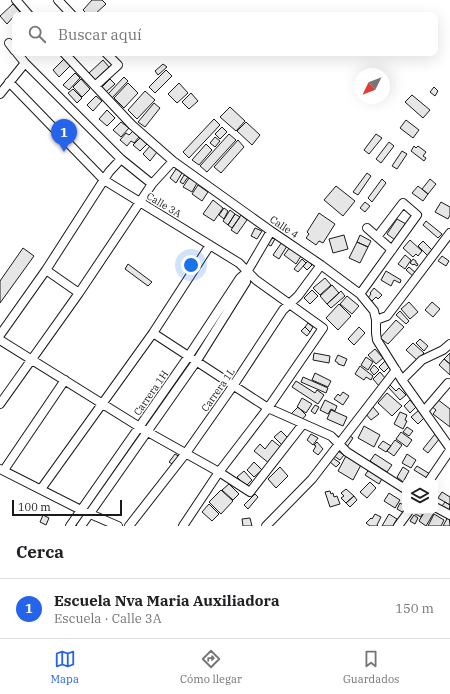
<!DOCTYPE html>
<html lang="es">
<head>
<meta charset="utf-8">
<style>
  :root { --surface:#fff; --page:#f2f2f2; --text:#202124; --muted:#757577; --line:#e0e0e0; --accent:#2563eb }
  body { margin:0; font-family:"IBM Plex Serif",serif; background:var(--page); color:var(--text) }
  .controls { position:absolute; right:12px; bottom:12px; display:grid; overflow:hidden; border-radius:8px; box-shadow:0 4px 16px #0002 }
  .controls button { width:36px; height:36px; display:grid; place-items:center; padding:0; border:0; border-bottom:1px solid var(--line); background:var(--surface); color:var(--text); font:20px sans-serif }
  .compass { position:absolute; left:354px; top:68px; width:36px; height:36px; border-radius:50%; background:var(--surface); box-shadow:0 4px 16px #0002; rotate:227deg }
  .scale { position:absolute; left:12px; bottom:10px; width:110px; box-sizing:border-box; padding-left:4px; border:2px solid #1a1a1a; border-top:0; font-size:11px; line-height:14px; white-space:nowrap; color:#1a1a1a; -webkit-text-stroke:3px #fff; paint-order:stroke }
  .you { position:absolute; left:191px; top:265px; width:14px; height:14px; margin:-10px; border:3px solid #fff; border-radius:50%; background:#1a73e8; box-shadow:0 0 0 6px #1a73e833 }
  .badge { display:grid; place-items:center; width:26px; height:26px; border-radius:50%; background:var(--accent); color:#fff; font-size:13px; font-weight:700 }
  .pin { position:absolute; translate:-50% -33px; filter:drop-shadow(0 1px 2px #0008) }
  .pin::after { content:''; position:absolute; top:21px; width:14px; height:12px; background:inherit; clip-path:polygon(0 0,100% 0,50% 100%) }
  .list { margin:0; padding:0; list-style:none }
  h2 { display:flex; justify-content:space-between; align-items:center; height:52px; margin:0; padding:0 16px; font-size:17px }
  h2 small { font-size:13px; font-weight:400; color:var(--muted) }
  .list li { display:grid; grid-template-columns:26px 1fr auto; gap:12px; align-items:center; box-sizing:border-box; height:60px; padding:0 16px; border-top:1px solid var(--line) }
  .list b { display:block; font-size:15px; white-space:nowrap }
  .list p { margin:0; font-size:13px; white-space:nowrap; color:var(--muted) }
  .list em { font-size:13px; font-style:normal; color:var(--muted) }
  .icon { flex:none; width:22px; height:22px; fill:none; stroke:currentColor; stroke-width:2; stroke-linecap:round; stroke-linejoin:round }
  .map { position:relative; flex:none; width:450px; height:526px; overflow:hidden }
  .search { position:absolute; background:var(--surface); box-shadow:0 4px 16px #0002; left:12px; right:12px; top:12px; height:44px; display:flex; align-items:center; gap:10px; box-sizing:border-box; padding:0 14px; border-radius:8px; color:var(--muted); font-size:15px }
  .sheet { height:112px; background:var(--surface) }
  nav { display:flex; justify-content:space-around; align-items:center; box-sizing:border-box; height:56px; border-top:1px solid var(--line); background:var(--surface); font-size:11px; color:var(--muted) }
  nav a { display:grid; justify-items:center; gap:2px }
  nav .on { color:var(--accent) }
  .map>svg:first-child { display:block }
  .building { fill:#e6e6e6; stroke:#1a1a1a }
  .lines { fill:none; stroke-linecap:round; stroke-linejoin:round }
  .minor-casing { stroke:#1a1a1a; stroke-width:10 }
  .minor { stroke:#fff; stroke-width:8 }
  .labels { text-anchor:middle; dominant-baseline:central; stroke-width:3; stroke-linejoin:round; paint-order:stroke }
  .street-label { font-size:10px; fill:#1a1a1a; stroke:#fff }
</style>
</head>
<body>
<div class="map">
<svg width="450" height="526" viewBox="0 0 450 526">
  <rect width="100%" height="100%" fill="#fff"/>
  <path class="building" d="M 92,0 L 102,0 L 106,4 L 94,15 L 88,15 L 83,10 Z
    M 13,4 L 20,12 L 15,15 L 7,24 L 0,16 Z
    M 64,59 L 70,66 L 59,77 L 53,70 Z
    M 103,60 L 109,67 L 95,80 L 89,73 Z
    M 163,64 L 167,67 L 158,75 L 155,71 Z
    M 166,70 L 172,76 L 155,93 L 149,87 Z
    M 75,73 L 80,78 L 69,90 L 63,85 Z
    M 124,77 L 128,81 L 112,98 L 108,94 Z
    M 81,79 L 90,89 L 82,97 L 73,87 Z
    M 110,79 L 115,84 L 106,92 L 102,87 Z
    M 128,83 L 138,93 L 124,108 L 114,98 Z
    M 179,83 L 188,93 L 177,103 L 168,94 Z
    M 434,87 L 438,91 L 435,96 L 430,92 Z
    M 73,89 L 82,98 L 77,103 L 68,93 Z
    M 145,91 L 155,100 L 137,119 L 128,110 Z
    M 191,93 L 198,101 L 189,109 L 182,102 Z
    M 412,95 L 430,110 L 423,118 L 405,102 Z
    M 96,96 L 102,101 L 93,111 L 87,105 Z
    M 154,103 L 160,108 L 145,127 L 138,122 Z
    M 230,107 L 245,121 L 236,131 L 220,117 Z
    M 107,110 L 115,118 L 107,126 L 99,119 Z
    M 214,119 L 220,125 L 189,158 L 183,152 Z
    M 406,120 L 419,130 L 413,138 L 400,128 Z
    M 121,122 L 129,128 L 121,137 L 113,130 Z
    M 246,122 L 260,135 L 252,145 L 237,131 Z
    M 222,127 L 227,132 L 220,139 L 215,134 Z
    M 133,131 L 139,137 L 134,143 L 131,141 L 127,146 L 120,140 L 126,133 L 129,135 Z
    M 229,134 L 236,140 L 207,172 L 200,166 Z
    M 376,134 L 382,138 L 369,154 L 364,150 Z
    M 215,137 L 220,141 L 215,147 L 210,143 Z
    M 140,138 L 147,144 L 140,151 L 133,145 Z
    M 238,140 L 244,147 L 221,173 L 214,167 Z
    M 389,142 L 394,146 L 381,163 L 376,159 Z
    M 206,144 L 212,150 L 199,165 L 192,160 Z
    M 150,146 L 157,152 L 150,161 L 143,154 Z
    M 414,146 L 416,148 L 418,146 L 426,152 L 423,156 L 426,158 L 424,161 L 411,151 Z
    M 402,151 L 407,154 L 397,169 L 392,166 Z
    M 176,169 L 182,173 L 176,183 L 170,178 Z
    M 367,173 L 371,176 L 358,195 L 353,192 Z
    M 184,175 L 188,177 L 183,184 L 180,182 Z
    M 189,178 L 197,183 L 192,192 L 183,187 Z
    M 382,179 L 386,183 L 372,202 L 368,198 Z
    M 430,179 L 436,184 L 428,194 L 422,189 Z
    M 198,185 L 208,192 L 202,201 L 192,194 Z
    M 336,186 L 355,201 L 343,216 L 324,200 Z
    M 418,186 L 428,194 L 423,201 L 412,193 Z
    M 213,200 L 223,208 L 214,221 L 203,214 Z
    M 365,202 L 370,206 L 365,212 L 360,208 Z
    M 441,202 L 450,207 L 450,215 L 448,219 L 435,212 Z
    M 224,208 L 228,211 L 224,219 L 219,215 Z
    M 230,210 L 235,214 L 228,225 L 223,221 Z
    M 319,213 L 335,224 L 323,243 L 319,241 L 316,245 L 306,238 L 309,234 L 307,232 Z
    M 235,214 L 240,217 L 232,228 L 228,225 Z
    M 241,215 L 247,220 L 237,234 L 231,230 Z
    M 397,219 L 406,224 L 395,240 L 387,234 Z
    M 426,221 L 442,234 L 438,238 L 423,225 Z
    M 255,228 L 262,231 L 257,239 L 251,236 Z
    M 344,235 L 348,249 L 333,253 L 329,239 Z
    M 360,235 L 371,241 L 368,247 L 357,242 Z
    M 271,237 L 275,239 L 271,246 L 267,244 Z
    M 410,240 L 422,251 L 418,256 L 416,254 L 413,257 L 403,248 Z
    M 423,241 L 434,252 L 429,257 L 418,246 Z
    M 282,242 L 287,246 L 279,259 L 273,255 Z
    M 357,242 L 368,247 L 360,263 L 349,258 Z
    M 290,247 L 301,256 L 296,264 L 284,255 Z
    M 23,248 L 34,256 L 0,303 L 0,281 Z
    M 405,255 L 411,260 L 405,269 L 398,264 Z
    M 442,256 L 449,261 L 446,266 L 438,261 Z
    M 302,259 L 306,263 L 298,272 L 294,269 Z
    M 413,259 L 416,261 L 416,263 L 418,264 L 417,266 L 414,264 L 413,265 L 410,263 Z
    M 308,261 L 312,265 L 307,270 L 303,266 Z
    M 128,264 L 152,282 L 148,286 L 125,269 Z
    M 409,267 L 417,274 L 414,277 L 406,270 Z
    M 386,271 L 401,280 L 400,283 L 394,280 L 391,286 L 381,280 Z
    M 325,278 L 331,285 L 320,295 L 313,288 Z
    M 332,285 L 339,293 L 327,304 L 320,296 Z
    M 374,288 L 382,295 L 378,299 L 376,297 L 372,301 L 368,298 L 371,294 L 370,293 Z
    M 312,290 L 318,296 L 310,304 L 304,298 Z
    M 341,291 L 345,296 L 331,308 L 327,304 Z
    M 347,296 L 359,306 L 352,314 L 340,304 Z
    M 409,302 L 418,312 L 410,319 L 401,309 Z
    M 432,302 L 440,309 L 433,317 L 425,310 Z
    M 339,304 L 351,316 L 338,330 L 326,318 Z
    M 400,311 L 409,321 L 406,324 L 396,315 Z
    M 396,320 L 404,327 L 388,344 L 380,338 Z
    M 308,323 L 313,327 L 310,332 L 305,327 Z
    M 305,327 L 310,332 L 307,336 L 301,331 Z
    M 359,327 L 365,333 L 354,345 L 348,339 Z
    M 420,339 L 428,346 L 424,351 L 416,343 Z
    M 413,343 L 424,353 L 417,360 L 406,350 Z
    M 375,349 L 383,358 L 376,364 L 368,355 Z
    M 314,353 L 330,356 L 329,363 L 313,360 Z
    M 450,353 L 450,364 L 444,359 Z
    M 338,355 L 347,359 L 344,366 L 338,364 L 338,363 L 335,361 Z
    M 366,357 L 373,362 L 368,370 L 361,365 Z
    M 444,359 L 450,364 L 450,375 L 439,365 Z
    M 385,361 L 390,366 L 384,372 L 379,367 Z
    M 374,365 L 379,370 L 374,375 L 370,370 Z
    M 360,366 L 373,376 L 371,380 L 366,377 L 364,380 L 355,374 Z
    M 380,372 L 386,379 L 379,386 L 373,379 Z
    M 315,373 L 331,381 L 328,387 L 312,380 Z
    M 303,377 L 328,388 L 326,393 L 301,382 Z
    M 296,381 L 315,393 L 317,390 L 324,395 L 318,404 L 292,387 Z
    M 390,385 L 396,391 L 399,388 L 406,395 L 400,400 L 388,387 Z
    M 343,392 L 349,396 L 343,405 L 334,399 L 338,394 L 340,396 Z
    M 387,393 L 402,406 L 392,416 L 378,403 Z
    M 302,398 L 312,404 L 306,413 L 297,407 Z
    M 437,399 L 450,409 L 450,427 L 433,414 L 436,410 L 431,406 Z
    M 325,400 L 337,406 L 335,411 L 331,409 L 328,414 L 320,410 Z
    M 410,400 L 416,407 L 410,413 L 404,406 Z
    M 315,405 L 319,407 L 315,414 L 311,411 Z
    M 298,407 L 306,415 L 300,422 L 291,414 Z
    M 373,407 L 379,414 L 371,420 L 365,413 Z
    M 331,410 L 347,417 L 343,426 L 327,419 Z
    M 419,410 L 425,417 L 418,424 L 411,417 Z
    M 400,412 L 407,415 L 405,420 L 407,421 L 403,429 L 394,424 Z
    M 364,426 L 380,435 L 374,447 L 358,438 Z
    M 407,427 L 413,431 L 409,436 L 403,432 Z
    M 281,431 L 290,440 L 283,446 L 274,437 Z
    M 401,432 L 412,440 L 407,447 L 396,439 Z
    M 311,434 L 318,438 L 313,445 L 307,440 Z
    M 435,434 L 440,438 L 428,453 L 423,449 Z
    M 348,435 L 353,438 L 347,447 L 342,444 Z
    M 272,440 L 283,449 L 270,464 L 254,451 L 260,444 L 265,449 Z
    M 395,440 L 402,445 L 394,456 L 387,451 Z
    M 383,441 L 391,446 L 386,452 L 378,447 Z
    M 317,442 L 323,449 L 318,455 L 313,451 L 316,446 L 314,445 Z
    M 338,451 L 344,455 L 340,460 L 334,456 Z
    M 175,454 L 180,457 L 174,465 L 169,462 Z
    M 347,454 L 362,463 L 353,480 L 338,471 Z
    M 375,454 L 392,465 L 387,472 L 370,461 Z
    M 407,454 L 416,460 L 411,468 L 402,463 Z
    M 333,458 L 340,463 L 336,467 L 330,462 Z
    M 254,462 L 262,470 L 254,477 L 247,470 Z
    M 417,466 L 430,474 L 427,478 L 414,470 Z
    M 280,467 L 288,476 L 276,488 L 268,479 Z
    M 403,467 L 409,471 L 403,482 L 397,477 Z
    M 370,468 L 383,477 L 379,484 L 365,475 Z
    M 244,471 L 252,480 L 246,486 L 237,477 Z
    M 370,482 L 376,488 L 367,498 L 360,492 Z
    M 229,484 L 239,494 L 233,500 L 222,490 Z
    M 346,489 L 354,496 L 346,503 L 341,498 L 344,496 L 341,493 Z
    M 221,490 L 233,501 L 221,514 L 209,502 Z
    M 330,491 L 331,494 L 333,493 L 334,497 L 337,496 L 340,504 L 330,507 L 325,492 Z
    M 442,492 L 450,497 L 450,505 L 438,498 Z
    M 389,493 L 400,500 L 395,508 L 384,501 Z
    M 255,494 L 258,497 L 248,509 L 244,505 Z
    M 354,496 L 357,500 L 350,507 L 346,503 Z
    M 445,502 L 450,505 L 449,510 L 442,506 Z
    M 400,503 L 405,506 L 404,513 L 397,509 Z
    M 209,504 L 219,514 L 212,521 L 202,512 Z
    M 417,511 L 424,511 L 421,517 L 415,514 Z
    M 425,511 L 435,511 L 426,526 L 419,521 Z
    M 375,514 L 381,517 L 377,525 L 378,526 L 370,526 L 366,523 L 371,518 L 372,519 Z
    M 389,514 L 397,519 L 393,526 L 382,526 Z
    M 434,514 L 444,520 L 441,526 L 428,526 Z
    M 43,515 L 49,518 L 46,525 L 40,522 Z
    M 414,515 L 418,518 L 415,524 L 410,521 Z
    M 449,515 L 450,526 L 443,526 Z
    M 250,518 L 252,526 L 243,526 L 242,519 Z"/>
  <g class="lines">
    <defs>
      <path id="minor" d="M 16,0 L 29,15
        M 58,0 L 72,15
        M 9,43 L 15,51
        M 17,53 L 25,63 L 121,159 L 152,184
        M 64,53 L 132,125 L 173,161 L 271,231 L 321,265 L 360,294 L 374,311 L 376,320 L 376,333 L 377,340 L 402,380 L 450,448
        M 9,82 L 104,180 L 239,263 L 256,280 L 323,328 L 268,408 L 219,472 L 183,526
        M 95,86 L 118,65 L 106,53
        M 0,94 L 25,63
        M 367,228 L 392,250
        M 46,270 L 79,293
        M 360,294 L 417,215 L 403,203 L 377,237
        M 376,320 L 387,316 L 450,233
        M 153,333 L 268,408 L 331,436 L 347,452 L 405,489
        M 0,335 L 46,270 L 109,172 L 121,159
        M 0,340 L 146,431 L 219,472 L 250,492 L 303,424
        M 402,380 L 422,360 L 443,350 L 450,344
        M 0,404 L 79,293 L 152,184 L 173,161
        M 424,411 L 448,383
        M 0,469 L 81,510 L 118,526
        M 4,470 L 65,380
        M 429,481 L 450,450
        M 41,489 L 153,333 L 210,245
        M 435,507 L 450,515
        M 70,526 L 188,357 L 240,278 L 247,272 L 271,231
        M 81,526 L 196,362 L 246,282 L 247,272
        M 129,526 L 186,453 L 233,386 L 283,310 L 298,296 L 321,265
        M 266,526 L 312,479 L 396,370
        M 398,526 L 409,511"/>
    </defs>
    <use href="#minor" class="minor-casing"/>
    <use href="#minor" class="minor"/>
  </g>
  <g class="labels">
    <g class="street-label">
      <text transform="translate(164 205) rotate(31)">Calle 3A</text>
      <text transform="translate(284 227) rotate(34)">Calle 4</text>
      <text transform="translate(218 390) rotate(-55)">Carrera 1L</text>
      <text transform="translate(151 393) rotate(-55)">Carrera 1H</text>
    </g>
  </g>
</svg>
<div class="controls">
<button><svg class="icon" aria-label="layers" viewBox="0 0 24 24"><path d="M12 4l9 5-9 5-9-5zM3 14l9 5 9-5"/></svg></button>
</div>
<svg class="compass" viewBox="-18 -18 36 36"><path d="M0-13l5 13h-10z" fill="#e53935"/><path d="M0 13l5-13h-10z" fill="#757577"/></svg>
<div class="scale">100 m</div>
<div class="you"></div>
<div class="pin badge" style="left:64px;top:152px">1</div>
<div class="search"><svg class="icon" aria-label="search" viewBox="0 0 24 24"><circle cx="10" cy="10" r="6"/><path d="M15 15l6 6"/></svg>Buscar aquí</div>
</div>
<section class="sheet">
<h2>Cerca<small></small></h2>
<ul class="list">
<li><span class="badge">1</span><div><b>Escuela Nva Maria Auxiliadora</b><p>Escuela · Calle 3A</p></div><em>150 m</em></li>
</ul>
</section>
<nav>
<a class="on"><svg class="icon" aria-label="map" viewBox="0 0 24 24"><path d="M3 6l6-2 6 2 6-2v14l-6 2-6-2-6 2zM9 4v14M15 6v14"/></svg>Mapa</a>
<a><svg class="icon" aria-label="directions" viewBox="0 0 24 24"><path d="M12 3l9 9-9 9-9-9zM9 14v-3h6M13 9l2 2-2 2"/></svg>Cómo llegar</a>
<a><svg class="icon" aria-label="saved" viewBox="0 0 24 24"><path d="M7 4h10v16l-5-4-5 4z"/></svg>Guardados</a>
</nav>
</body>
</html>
